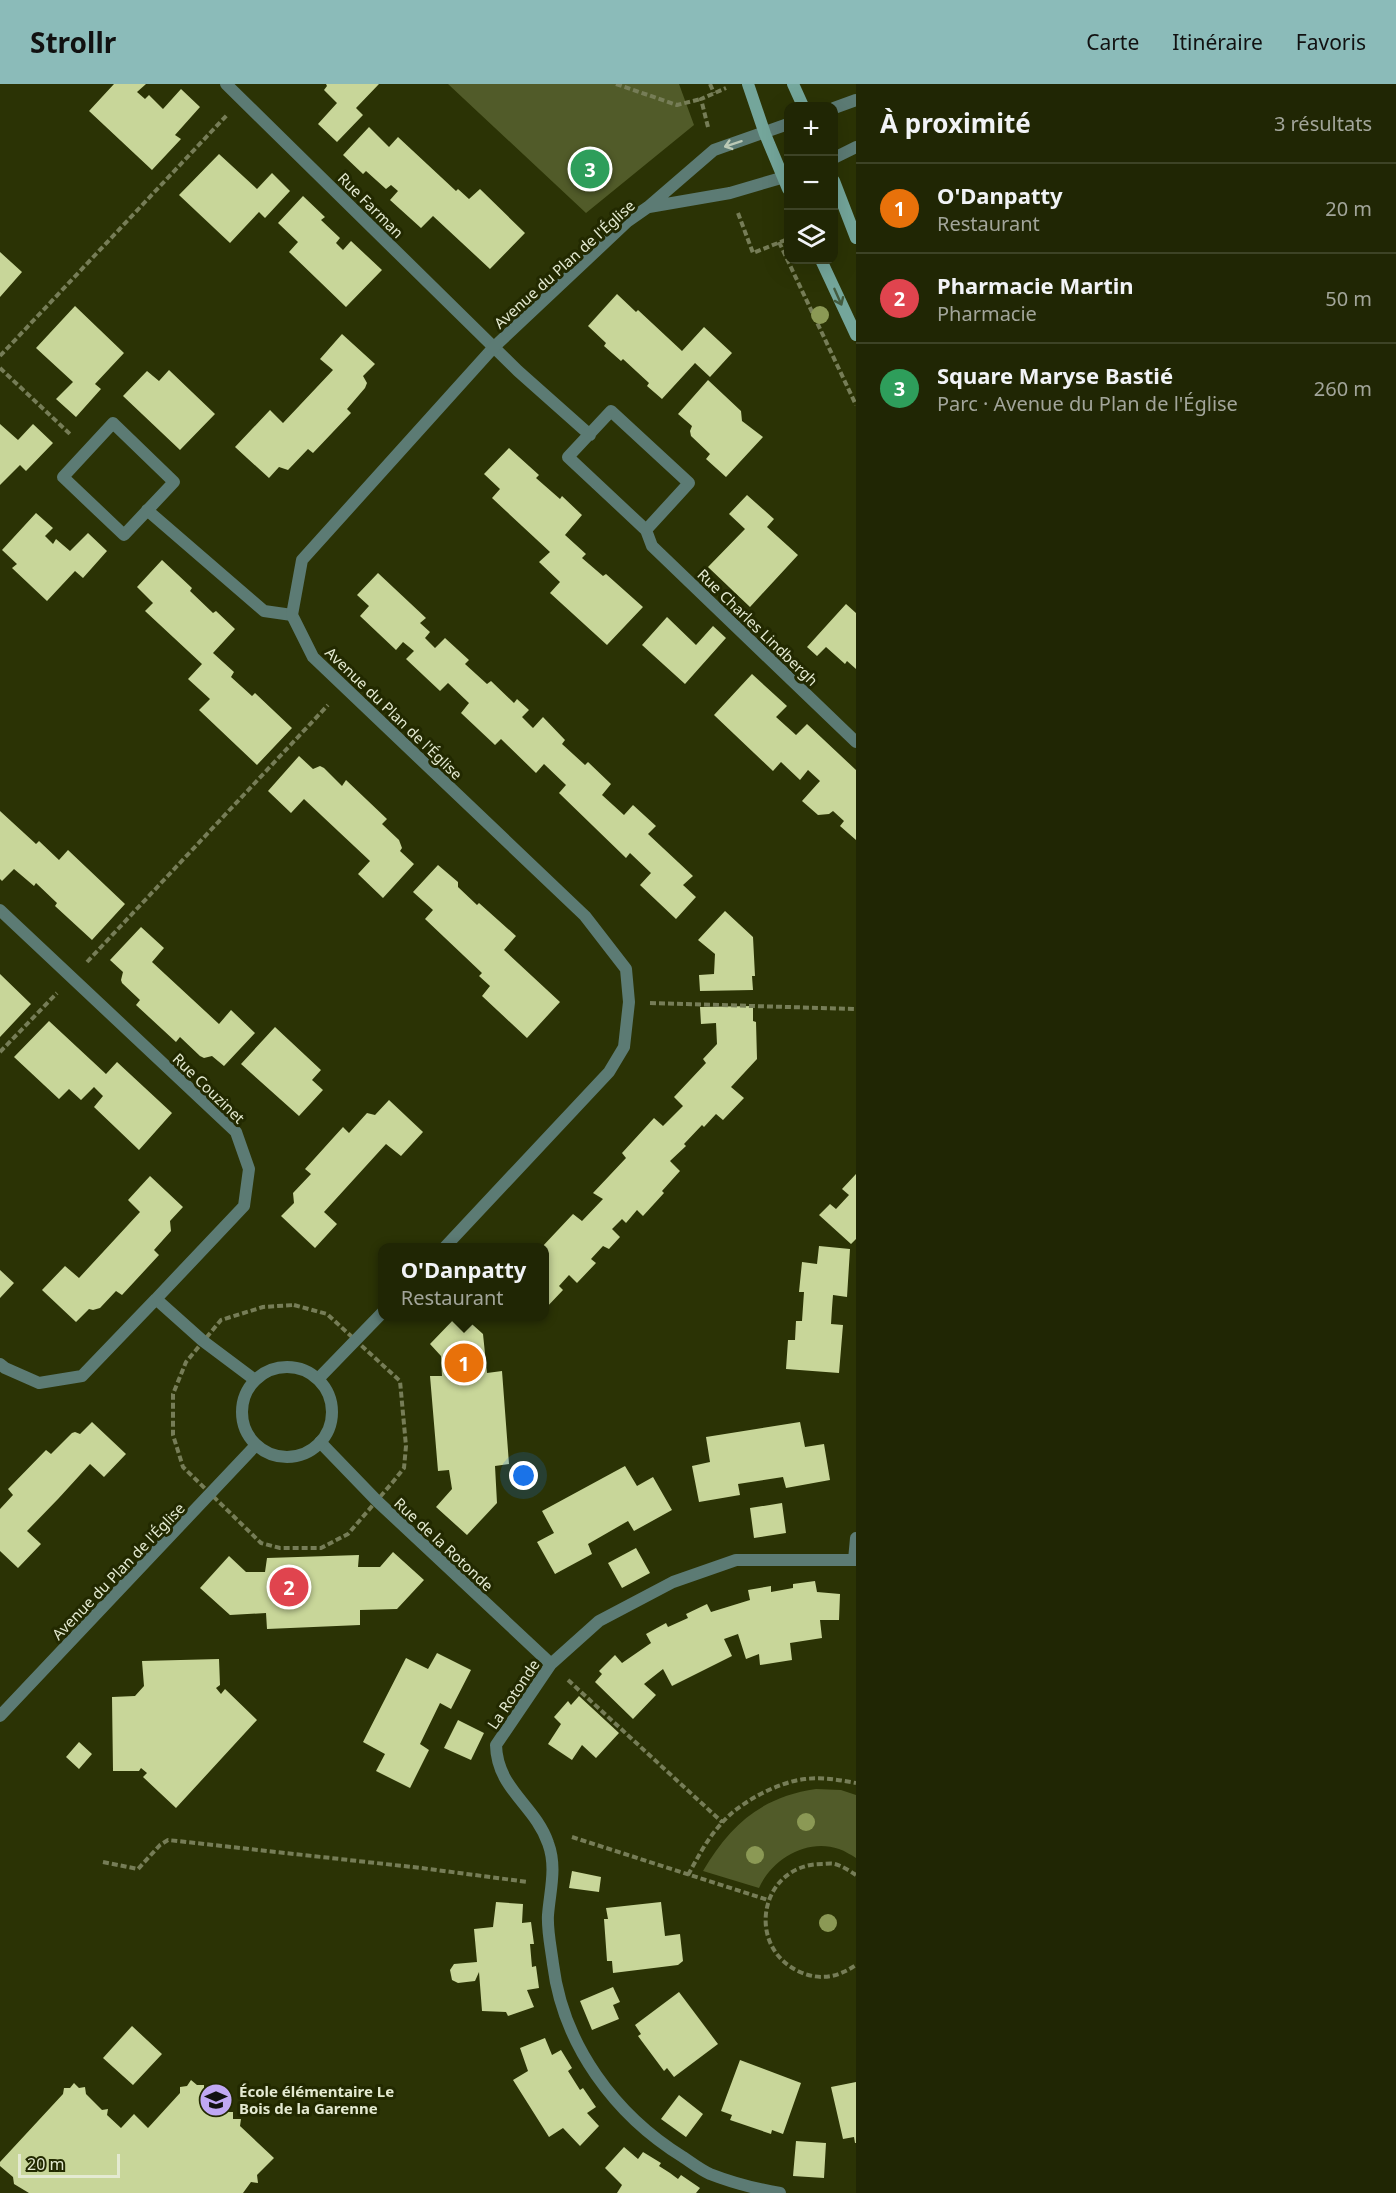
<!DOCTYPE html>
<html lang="fr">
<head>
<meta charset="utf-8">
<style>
  :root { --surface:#202604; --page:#2d3213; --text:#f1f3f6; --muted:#a2a59a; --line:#3d4326; --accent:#8bbbb9 }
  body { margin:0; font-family:"Noto Sans",sans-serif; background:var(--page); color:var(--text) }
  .controls { position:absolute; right:18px; top:18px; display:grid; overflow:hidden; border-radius:12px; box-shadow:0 6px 24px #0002 }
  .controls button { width:54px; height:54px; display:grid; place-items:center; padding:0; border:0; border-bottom:2px solid var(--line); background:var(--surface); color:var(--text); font:30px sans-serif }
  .scale { position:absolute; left:18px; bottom:15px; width:102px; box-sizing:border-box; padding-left:6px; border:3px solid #e4ead1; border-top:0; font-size:16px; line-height:21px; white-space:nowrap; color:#e4ead1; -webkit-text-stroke:4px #222900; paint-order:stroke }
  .you { position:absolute; left:524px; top:1392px; width:21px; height:21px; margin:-15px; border:4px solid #fff; border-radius:50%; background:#1a73e8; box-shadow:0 0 0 9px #1a73e833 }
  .badge { display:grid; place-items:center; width:39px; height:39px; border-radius:50%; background:var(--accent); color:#fff; font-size:20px; font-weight:700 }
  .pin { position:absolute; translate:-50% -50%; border:3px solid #fff; box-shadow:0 2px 6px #0006 }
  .popup { position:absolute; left:378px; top:1159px; width:171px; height:78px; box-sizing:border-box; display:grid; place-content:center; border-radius:12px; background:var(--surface); filter:drop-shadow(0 2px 4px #0005); font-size:20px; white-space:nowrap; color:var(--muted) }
  .popup b { font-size:22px; color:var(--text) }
  .popup::after { content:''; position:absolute; left:50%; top:100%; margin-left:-12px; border:12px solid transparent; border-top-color:var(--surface) }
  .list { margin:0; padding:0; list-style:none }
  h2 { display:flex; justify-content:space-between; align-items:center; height:78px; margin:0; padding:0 24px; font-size:26px }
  h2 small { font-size:20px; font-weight:400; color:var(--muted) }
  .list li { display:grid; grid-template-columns:39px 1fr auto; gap:18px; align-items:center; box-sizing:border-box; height:90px; padding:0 24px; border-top:2px solid var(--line) }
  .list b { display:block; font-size:22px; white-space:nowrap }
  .list p { margin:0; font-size:20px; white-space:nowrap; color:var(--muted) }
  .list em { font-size:20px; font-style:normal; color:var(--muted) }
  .icon { flex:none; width:33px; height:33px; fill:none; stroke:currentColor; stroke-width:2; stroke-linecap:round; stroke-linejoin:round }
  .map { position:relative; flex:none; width:856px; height:2109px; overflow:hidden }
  header { display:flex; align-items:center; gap:36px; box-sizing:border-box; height:84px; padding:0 30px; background:var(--accent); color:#111 }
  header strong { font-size:28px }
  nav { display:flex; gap:33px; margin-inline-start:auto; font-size:21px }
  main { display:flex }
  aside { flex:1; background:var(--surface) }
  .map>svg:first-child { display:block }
  .green { fill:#515b29 }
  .building { fill:#c8d699 }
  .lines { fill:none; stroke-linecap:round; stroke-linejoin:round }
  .path { stroke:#767d57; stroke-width:4; stroke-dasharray:6 3; stroke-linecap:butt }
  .minor { stroke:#5c7b74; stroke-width:12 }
  .tertiary { stroke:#5c7b74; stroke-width:12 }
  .secondary { stroke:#74a69b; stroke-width:12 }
  .tree { fill:#8b9955 }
  .oneway { stroke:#bbc9b5 }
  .oneway2 { stroke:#435b3e }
  .labels { text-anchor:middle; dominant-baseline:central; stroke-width:6; stroke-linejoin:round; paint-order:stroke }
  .street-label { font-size:15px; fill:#e4ead1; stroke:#222900 }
  .poi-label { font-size:15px; font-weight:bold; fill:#e4ead1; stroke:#222900; text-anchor:start }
</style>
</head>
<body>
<header>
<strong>Strollr</strong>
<nav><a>Carte</a><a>Itinéraire</a><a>Favoris</a></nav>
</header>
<main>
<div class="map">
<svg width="856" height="2109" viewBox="0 0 856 2109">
  <rect width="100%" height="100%" fill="#2b3305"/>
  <path class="green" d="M 448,0 L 679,0 L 694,41 L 586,129 Z
    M 816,1705 L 841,1706 L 856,1711 L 856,1774 C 851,1771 845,1767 839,1765 C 807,1754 772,1775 759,1804 L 703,1787 C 730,1741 761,1713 816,1705 Z"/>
  <path class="building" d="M 114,0 L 146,0 L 137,8 L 145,15 L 149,11 L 163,25 L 181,5 L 200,23 L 175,51 L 181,55 L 152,86 L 89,27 Z
    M 326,0 L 379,0 L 356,24 L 363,31 L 337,58 L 318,40 L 337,19 L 324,6 L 327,2 Z
    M 369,43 L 389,63 L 398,53 L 456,107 L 458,105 L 469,115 L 480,105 L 525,149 L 490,185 L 433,132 L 421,144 L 390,116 L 398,107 L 391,101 L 386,105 L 366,87 L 363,90 L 343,71 Z
    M 219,70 L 257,105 L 272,89 L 290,107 L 265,134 L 259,128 L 230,159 L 179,111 Z
    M 303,112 L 325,133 L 321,136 L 340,154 L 336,159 L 343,166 L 351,157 L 382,186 L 346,223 L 289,168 L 298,158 L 278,139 Z
    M 0,168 L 22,188 L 0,213 Z
    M 617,210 L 636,228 L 638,226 L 682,267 L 704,243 L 732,269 L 710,293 L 695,279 L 662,315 L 647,302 L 649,299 L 623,275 L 621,277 L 604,262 L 606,259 L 588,242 Z
    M 75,222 L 124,269 L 95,300 L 101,305 L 76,333 L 56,315 L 73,298 L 36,264 Z
    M 342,250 L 375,280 L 363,292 L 367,299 L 365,304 L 347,325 L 351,329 L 313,369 L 308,365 L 288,386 L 279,383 L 269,394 L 235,363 L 270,326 L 283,339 L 333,286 L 320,275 Z
    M 169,286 L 215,330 L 180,366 L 123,312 L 147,287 L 159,297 Z
    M 708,296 L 741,327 L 742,337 L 763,353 L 726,393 L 706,375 L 710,370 L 691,352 L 690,347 L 692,342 L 678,330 Z
    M 0,340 L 18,356 L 33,340 L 53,359 L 26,387 L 20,381 L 0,401 Z
    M 509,364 L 539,391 L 536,394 L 560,415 L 562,412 L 582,431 L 565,451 L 586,470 L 582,474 L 603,492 L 606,490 L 643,523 L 607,561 L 550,509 L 560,498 L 539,478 L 550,468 L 492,414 L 500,405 L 484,390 Z
    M 747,411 L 774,435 L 767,443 L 798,471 L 750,523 L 708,483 L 745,445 L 729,430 Z
    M 36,429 L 53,444 L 45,452 L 53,460 L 56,455 L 70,467 L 88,449 L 107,467 L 83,494 L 75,487 L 47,517 L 12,484 L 17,480 L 2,466 Z
    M 162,476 L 192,504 L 190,507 L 213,529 L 216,527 L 235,545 L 213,569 L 234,588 L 231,593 L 252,612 L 255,609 L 292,644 L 257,681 L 199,626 L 210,615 L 188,595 L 202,580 L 145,527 L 153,519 L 137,503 Z
    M 378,489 L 426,534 L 420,539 L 430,548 L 425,554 L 435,564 L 445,554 L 469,576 L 465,580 L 487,600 L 491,597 L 514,619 L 517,615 L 529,626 L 522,633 L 533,644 L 543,633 L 565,656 L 562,660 L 585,681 L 588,678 L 611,700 L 602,711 L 624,731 L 633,721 L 656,742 L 648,750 L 693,792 L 683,801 L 696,813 L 676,835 L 640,801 L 651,789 L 630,769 L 626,774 L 559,709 L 566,701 L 544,680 L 536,689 L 501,655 L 495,661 L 461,629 L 469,619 L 448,599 L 440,607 L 406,575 L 414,567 L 403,558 L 396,566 L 360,532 L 369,522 L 357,511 Z
    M 846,520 L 856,529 L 856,585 L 847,577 L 845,580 L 826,563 L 817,572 L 807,563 Z
    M 667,533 L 696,561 L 713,542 L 726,554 L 685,600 L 642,561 Z
    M 752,590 L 787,622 L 776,633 L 796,651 L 807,640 L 856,686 L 856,756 L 840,742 L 844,737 L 833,727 L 829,730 L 818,731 L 802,717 L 820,697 L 808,686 L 800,696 L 781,678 L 773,687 L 714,631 Z
    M 299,672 L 313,685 L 320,682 L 324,684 L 342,702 L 346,696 L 387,735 L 382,740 L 399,756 L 402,764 L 400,767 L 414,780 L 383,814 L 358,790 L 370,777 L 338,747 L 304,715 L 291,729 L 268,707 Z
    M 0,727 L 36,760 L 39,757 L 59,776 L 68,766 L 125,820 L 92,856 L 55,822 L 57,819 L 36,799 L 34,802 L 14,785 L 2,797 L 0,795 Z
    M 438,781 L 458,798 L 458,803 L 477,821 L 479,819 L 516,852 L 504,866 L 560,918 L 527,954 L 482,912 L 490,902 L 479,892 L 482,889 L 425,835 L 433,826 L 413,808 Z
    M 725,827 L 753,853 L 755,892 L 752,892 L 753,906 L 700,907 L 699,891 L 714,890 L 715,870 L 698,856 Z
    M 141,843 L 164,864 L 152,878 L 219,940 L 231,926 L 255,949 L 224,982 L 212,972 L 204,974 L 200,972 L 180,953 L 176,958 L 136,921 L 140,916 L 122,899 L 121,896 L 123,888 L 110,876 Z
    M 0,890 L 31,920 L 0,953 Z
    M 753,922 L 753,937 L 756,938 L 757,975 L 731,1003 L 744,1014 L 723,1036 L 716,1030 L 704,1043 L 702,1041 L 684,1060 L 686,1062 L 670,1077 L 680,1087 L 662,1107 L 664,1109 L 643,1132 L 637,1126 L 626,1139 L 622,1135 L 612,1145 L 620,1153 L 609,1165 L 603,1162 L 591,1175 L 596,1179 L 577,1199 L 569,1191 L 559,1202 L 563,1206 L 545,1225 L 545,1176 L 549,1172 L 545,1169 L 545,1164 L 541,1164 L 573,1130 L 582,1137 L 603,1115 L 593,1109 L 626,1074 L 622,1069 L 654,1034 L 663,1042 L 683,1022 L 674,1013 L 706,979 L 703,975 L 717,960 L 716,939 L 701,940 L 700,923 Z
    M 49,937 L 106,990 L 117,978 L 172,1029 L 139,1066 L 94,1023 L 103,1012 L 94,1003 L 81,1016 L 69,1005 L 59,1015 L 14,973 Z
    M 275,943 L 321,986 L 312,996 L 323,1006 L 299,1032 L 241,980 Z
    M 389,1016 L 423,1048 L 401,1072 L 386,1060 L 324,1128 L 337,1140 L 315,1164 L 281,1132 L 294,1119 L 293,1109 L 311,1090 L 305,1085 L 343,1043 L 349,1049 L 367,1029 L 375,1031 Z
    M 856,1090 L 856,1155 L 851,1160 L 819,1131 L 830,1120 L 836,1125 L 849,1111 L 842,1105 Z
    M 150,1092 L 183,1123 L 170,1137 L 171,1147 L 154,1166 L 159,1171 L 122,1211 L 116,1207 L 100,1224 L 93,1226 L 89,1225 L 76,1238 L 42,1206 L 65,1182 L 79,1194 L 140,1128 L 128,1116 Z
    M 819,1162 L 850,1165 L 847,1213 L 833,1211 L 832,1224 L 831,1240 L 843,1241 L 839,1289 L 786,1285 L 788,1256 L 795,1256 L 796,1237 L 802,1237 L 804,1208 L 799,1208 L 802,1178 L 817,1180 Z
    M 0,1186 L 14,1199 L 0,1214 Z
    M 456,1233 L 464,1233 L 483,1250 L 487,1289 L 502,1287 L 509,1380 L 495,1382 L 497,1419 L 467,1451 L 436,1423 L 452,1405 L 449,1386 L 438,1387 L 430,1292 L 442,1292 L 441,1272 L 430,1260 Z
    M 92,1338 L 126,1370 L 104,1393 L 90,1380 L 58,1415 L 27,1447 L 41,1460 L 18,1484 L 0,1467 L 0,1425 L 13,1411 L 8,1405 L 46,1366 L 51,1370 L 72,1349 L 75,1348 L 80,1350 Z
    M 800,1338 L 805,1363 L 824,1360 L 830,1396 L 786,1404 L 783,1393 L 738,1400 L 740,1411 L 699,1418 L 692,1382 L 710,1378 L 706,1353 Z
    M 625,1382 L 637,1402 L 653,1393 L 672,1426 L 634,1447 L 628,1437 L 588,1460 L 592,1470 L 555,1490 L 537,1458 L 554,1449 L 542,1427 Z
    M 782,1419 L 786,1449 L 754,1454 L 750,1424 Z
    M 636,1464 L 650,1489 L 622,1504 L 608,1479 Z
    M 393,1468 L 424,1496 L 397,1525 L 360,1526 L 360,1541 L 267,1545 L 266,1529 L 230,1531 L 200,1504 L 229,1472 L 246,1488 L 265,1488 L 267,1474 L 359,1471 L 358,1483 L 380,1483 Z
    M 815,1497 L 817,1508 L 840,1510 L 839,1536 L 820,1536 L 822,1554 L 790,1559 L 792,1576 L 760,1581 L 759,1570 L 746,1575 L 738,1550 L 724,1555 L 732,1572 L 672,1602 L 663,1585 L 644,1600 L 656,1611 L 633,1635 L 595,1598 L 602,1590 L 599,1587 L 615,1571 L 622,1579 L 651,1559 L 646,1550 L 666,1539 L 668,1543 L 688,1534 L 686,1530 L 707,1520 L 711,1528 L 750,1516 L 748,1506 L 771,1502 L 771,1508 L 793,1504 L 793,1500 Z
    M 437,1569 L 471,1586 L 451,1625 L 440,1619 L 420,1660 L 429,1666 L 410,1704 L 376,1687 L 385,1670 L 363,1658 L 406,1574 L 428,1585 Z
    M 219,1575 L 220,1601 L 216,1604 L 221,1610 L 225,1605 L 257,1636 L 176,1724 L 143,1693 L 147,1689 L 141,1684 L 139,1687 L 113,1687 L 112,1613 L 135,1612 L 144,1602 L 142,1577 Z
    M 579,1612 L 619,1649 L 596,1674 L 582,1661 L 572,1676 L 548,1660 L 561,1640 L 554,1633 L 568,1617 L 571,1621 Z
    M 458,1636 L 484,1649 L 471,1676 L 444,1664 Z
    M 79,1658 L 92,1670 L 79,1685 L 66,1673 Z
    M 572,1787 L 601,1793 L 599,1808 L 569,1804 Z
    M 496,1818 L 523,1820 L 522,1839 L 531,1838 L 534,1860 L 530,1860 L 532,1883 L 536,1882 L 539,1904 L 527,1906 L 534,1923 L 508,1932 L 506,1928 L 482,1927 L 479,1888 L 475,1897 L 458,1899 L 452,1896 L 450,1886 L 454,1880 L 477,1878 L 474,1845 L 493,1843 Z
    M 661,1818 L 665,1852 L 680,1850 L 683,1877 L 678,1881 L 613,1889 L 612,1877 L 607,1877 L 604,1835 L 608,1835 L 606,1824 Z
    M 613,1903 L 620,1918 L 613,1921 L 619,1935 L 592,1946 L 580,1917 Z
    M 679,1908 L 718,1960 L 674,1993 L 667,1984 L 664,1987 L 638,1952 L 641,1950 L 635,1941 Z
    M 132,1942 L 162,1970 L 133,2001 L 103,1974 Z
    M 545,1954 L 552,1971 L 561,1966 L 572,1984 L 568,1987 L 580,2006 L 583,2004 L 596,2023 L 587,2029 L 599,2042 L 580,2062 L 563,2044 L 549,2053 L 513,1996 L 528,1987 L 520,1964 Z
    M 740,1976 L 801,1999 L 783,2050 L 772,2046 L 771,2050 L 730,2036 L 732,2031 L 721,2027 Z
    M 191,1996 L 197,2001 L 204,2001 L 204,2008 L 226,2028 L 233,2028 L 233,2035 L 241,2035 L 240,2042 L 274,2074 L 257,2091 L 258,2099 L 251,2098 L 243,2109 L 29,2109 L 14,2100 L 13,2093 L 0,2082 L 0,2078 L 63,2010 L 64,2004 L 70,2004 L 74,1999 L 79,2004 L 85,2003 L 86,2010 L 102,2026 L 108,2025 L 107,2031 L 121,2044 L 134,2030 L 148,2044 L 180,2009 L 180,2003 L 187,2002 Z
    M 856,1998 L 856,2059 L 855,2059 L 854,2053 L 843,2055 L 831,2003 Z
    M 679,2011 L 703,2030 L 686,2053 L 661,2035 Z
    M 796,2057 L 826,2059 L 824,2094 L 793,2092 Z
    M 624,2063 L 638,2075 L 643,2068 L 661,2079 L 659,2082 L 670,2089 L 678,2095 L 681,2091 L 700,2104 L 696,2109 L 617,2109 L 622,2101 L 605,2084 Z"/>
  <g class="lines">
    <path class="path" d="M 616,0 L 677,21 L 701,15
      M 710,0 L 714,9
      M 708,43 L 701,15 L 726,4
      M 738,129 L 753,169 L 788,155
      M 779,158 L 856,321
      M 0,272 L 227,31
      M 0,284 L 71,351
      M 87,878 L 328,621
      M 650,919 L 856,925
      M 0,968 L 57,909
      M 294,1221 L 327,1230 L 400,1297 L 406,1362 L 404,1384 L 392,1399 L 348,1450 L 321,1464 L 280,1464 L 261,1459 L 183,1383 L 173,1351 L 173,1310 L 186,1278 L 221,1236 L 263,1223 Z
      M 568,1596 L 722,1738
      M 572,1753 L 768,1816
      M 103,1778 L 138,1785 L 160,1761 L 168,1756 L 421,1784 L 528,1798
      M 688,1791 C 698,1773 707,1755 721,1740 C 738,1719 778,1698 805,1695 C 823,1693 839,1696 856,1699
      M 856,1791 C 850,1787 842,1782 835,1780 C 831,1779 826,1780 822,1780 C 760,1780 744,1863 800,1888 C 821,1897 838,1893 856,1881"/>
    <path class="minor" d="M 226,0 L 518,287 L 590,351
      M 834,24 L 856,16
      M 834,74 L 856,63
      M 611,327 L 689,399 L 646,446 L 568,373 Z
      M 113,339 L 174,398 L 124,451 L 63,393 Z
      M 147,426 L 264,527 L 292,531
      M 646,446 L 652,462 L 856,658
      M 0,826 L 236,1048 L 249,1085 L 244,1122 L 156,1215 L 203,1257 L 255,1296
      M 0,1280 L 5,1284 L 39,1299 L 82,1292 L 156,1215
      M 320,1358 L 377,1417 L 551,1580
      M 854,1476 L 856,1454
      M 780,2109 C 757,2105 733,2099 710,2090 C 701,2086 692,2079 683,2073 C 615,2031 563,1961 553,1880 C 551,1864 547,1846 548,1831 C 550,1806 557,1783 548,1759 C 535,1721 497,1705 496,1661 L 551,1580 L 599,1537 L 673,1498 L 736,1476 L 856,1476"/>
    <path class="tertiary" d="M 649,123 L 730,109 L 788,92
      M 444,1164 L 609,988 L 624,963 L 629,918 L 626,885 L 585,832 L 313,573 L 292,531 L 302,476 L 494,263 L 628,137 L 648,123 L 714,66 L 788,40
      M242 1328a45 45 0 1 1 90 0a45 45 0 1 1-90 0Z
      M 318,1295 L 383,1228
      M 0,1632 L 256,1361"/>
    <path class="secondary" d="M 748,0 L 765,50 L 788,105
      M 793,0 L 803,22
      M 834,97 L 856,154
      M 821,176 L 856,251"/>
  </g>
  <g class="tree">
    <circle cx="820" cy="231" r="9"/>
    <circle cx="806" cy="1738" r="9"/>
    <circle cx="755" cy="1771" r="9"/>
    <circle cx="828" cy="1839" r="9"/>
  </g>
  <defs><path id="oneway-shaft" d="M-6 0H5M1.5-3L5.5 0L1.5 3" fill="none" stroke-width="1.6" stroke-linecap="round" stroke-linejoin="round" transform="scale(1.5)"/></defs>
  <use class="oneway" href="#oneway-shaft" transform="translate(733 60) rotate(162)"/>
  <use class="oneway2" href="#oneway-shaft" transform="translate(838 213) rotate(66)"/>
  <defs>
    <symbol id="school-disc" viewBox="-11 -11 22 22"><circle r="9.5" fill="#c0a8f3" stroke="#222900"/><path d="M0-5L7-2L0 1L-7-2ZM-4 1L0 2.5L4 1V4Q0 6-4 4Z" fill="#111"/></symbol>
  </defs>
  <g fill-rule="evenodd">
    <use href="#school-disc" x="197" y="1997" width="38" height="38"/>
  </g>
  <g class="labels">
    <g class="street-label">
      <text transform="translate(371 121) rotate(45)">Rue Farman</text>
      <text transform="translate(564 180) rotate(-42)">Avenue du Plan de l'Église</text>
      <text transform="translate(758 543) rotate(44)">Rue Charles Lindbergh</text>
      <text transform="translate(394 629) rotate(44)">Avenue du Plan de l'Église</text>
      <text transform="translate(209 1004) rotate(44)">Rue Couzinet</text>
      <text transform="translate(444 1460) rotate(43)">Rue de la Rotonde</text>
      <text transform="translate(118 1487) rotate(-46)">Avenue du Plan de l'Église</text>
      <text transform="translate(513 1610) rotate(-56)">La Rotonde</text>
    </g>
    <g class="poi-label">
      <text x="239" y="2007">École élémentaire Le<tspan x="239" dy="17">Bois de la Garenne</tspan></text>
    </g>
  </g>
</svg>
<div class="controls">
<button>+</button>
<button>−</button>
<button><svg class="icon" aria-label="layers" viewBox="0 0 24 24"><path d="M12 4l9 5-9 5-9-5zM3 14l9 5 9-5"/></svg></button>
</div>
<div class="scale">20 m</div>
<div class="you"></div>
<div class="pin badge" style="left:464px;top:1279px;background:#e8710a">1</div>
<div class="popup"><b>O'Danpatty</b>Restaurant</div>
<div class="pin badge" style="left:289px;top:1503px;background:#e0444e">2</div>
<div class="pin badge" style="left:590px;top:85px;background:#2e9e5b">3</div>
</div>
<aside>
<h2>À proximité<small>3 résultats</small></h2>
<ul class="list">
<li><span class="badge" style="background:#e8710a">1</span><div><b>O'Danpatty</b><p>Restaurant</p></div><em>20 m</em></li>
<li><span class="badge" style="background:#e0444e">2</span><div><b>Pharmacie Martin</b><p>Pharmacie</p></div><em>50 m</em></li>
<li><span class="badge" style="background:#2e9e5b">3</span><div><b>Square Maryse Bastié</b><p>Parc · Avenue du Plan de l'Église</p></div><em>260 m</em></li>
</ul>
</aside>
</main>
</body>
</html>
